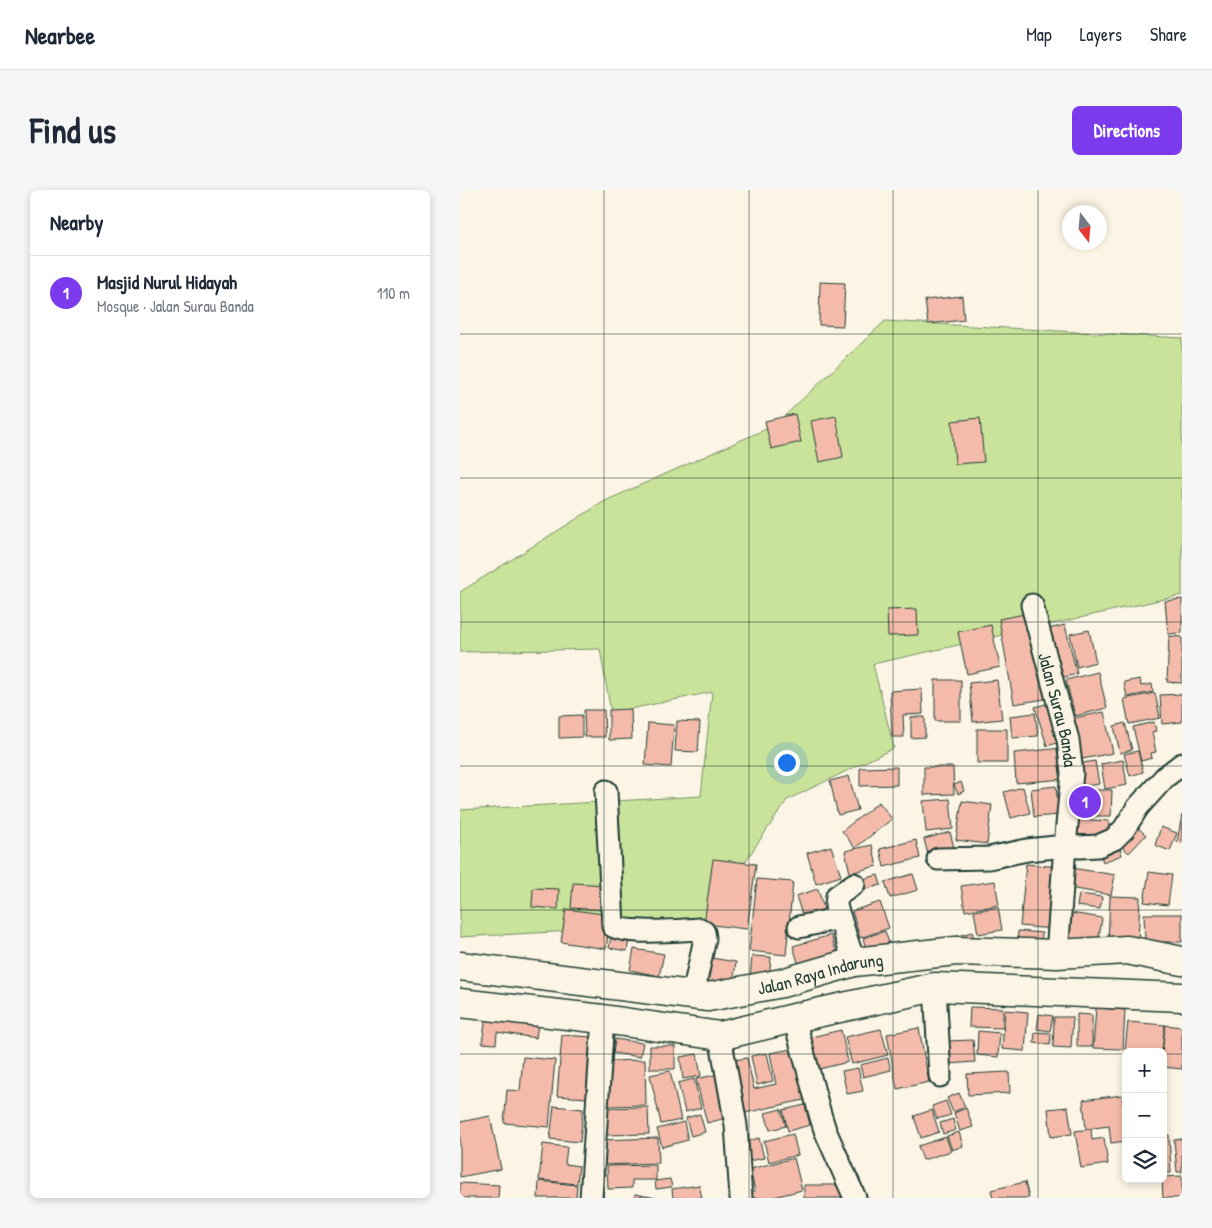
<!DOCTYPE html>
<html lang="en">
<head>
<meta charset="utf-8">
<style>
  :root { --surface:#fff; --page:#f6f6f7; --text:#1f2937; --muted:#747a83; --line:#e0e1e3; --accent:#7c3aed }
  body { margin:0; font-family:"Patrick Hand",sans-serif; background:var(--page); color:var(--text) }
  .controls { position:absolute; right:15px; bottom:15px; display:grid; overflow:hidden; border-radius:8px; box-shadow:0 2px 8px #0003 }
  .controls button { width:45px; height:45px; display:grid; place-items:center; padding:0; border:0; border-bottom:1px solid var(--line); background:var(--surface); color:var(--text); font:25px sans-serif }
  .compass { position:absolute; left:602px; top:15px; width:45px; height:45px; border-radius:50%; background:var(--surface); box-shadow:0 2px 8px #0003; rotate:164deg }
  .you { position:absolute; left:326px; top:572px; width:18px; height:18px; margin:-12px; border:4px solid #fff; border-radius:50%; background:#1a73e8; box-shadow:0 0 0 8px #1a73e833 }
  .badge { display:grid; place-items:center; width:32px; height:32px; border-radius:50%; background:var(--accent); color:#fff; font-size:16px; font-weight:700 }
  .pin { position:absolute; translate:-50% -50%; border:2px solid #fff; box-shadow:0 1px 5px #0006 }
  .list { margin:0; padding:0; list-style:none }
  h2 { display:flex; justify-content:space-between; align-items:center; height:65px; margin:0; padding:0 20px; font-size:21px }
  h2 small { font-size:16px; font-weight:400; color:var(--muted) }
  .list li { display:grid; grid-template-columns:32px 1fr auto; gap:15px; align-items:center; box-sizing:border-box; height:75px; padding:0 20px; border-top:1px solid var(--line) }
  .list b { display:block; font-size:19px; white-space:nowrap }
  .list p { margin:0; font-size:16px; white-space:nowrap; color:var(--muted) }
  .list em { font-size:16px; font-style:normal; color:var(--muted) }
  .icon { flex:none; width:28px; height:28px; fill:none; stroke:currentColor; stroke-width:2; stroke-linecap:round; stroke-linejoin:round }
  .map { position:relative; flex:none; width:722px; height:1008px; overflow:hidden; border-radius:8px }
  header { display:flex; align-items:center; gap:30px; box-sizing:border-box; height:70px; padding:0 25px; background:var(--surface); border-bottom:1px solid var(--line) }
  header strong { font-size:24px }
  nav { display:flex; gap:28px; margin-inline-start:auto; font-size:18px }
  .intro { display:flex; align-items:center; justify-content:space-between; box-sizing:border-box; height:120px; padding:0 30px }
  h1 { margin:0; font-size:35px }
  .button { padding:12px 22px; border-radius:8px; background:var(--accent); color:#fff; font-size:18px; font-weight:700 }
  main { display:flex; gap:30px; padding:0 30px }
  aside { flex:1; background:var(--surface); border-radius:8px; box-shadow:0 2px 8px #0003 }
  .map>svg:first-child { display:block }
  .green { fill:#cae39a; stroke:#749067 }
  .building { fill:#f4bbaa; stroke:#1f3d34 }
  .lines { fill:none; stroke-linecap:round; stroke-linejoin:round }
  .minor-casing { stroke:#1f3d34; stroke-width:25 }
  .highway-casing { stroke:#1f3d34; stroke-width:31 }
  .minor { stroke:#fcf5e5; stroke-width:21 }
  .highway { stroke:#fcf5e5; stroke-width:28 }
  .grid { fill:none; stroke:#1f3d34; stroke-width:1; stroke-opacity:0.55 }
  .labels { text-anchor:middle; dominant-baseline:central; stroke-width:4; stroke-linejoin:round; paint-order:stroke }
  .street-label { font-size:18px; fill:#1f3d34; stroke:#fcf5e5 }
</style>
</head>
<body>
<header>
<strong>Nearbee</strong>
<nav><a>Map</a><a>Layers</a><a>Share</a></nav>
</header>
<div class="intro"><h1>Find us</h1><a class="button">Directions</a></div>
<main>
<aside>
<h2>Nearby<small></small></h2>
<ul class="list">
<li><span class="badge">1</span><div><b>Masjid Nurul Hidayah</b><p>Mosque · Jalan Surau Banda</p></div><em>110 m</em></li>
</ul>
</aside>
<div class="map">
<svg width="722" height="1008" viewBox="0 0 722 1008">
  <rect width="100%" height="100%" fill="#fcf5e5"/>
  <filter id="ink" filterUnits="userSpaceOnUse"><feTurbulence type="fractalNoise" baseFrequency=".02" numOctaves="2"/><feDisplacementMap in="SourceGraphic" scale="10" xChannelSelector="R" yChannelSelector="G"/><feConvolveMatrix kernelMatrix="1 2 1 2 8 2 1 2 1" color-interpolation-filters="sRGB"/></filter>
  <g filter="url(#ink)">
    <path class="green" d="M 425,131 L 722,148 L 722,405 L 413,474 L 434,558 L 327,610 L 243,734 L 0,747 L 0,620 L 241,606 L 252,502 L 151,523 L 140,459 L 0,462 L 0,402 L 145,311 L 315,235 Z"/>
    <path class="building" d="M 360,92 L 385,93 L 383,136 L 359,135 Z
      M 502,106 L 504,130 L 468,134 L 465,110 Z
      M 335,224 L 341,252 L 311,259 L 305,231 Z
      M 376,226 L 383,267 L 359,272 L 351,231 Z
      M 520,228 L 524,272 L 495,274 L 492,231 Z
      M 722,409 L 722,443 L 708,444 L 705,411 Z
      M 457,419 L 458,445 L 428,446 L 427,420 Z
      M 570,423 L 585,509 L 554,514 L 539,429 Z
      M 531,435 L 540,477 L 507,484 L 498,442 Z
      M 605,435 L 617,484 L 600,488 L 588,439 Z
      M 629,440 L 636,472 L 617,477 L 610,444 Z
      M 709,446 L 722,447 L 722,493 L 707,492 Z
      M 638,482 L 647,518 L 615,526 L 606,490 Z
      M 680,489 L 681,496 L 692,494 L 693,502 L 667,507 L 664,492 Z
      M 475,490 L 501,490 L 501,531 L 475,531 Z
      M 537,490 L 542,529 L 513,532 L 509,493 Z
      M 462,499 L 463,524 L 443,525 L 444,547 L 432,547 L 430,501 Z
      M 695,503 L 700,528 L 669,534 L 664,509 Z
      M 722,504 L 722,532 L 702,534 L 700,505 Z
      M 593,512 L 604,551 L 587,556 L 575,517 Z
      M 171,519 L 172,549 L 149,550 L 149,520 Z
      M 124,520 L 144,520 L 145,547 L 125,547 Z
      M 644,522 L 653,563 L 622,569 L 614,528 Z
      M 575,523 L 578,546 L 552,548 L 550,526 Z
      M 122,525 L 122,547 L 99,548 L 99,526 Z
      M 451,527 L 465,527 L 465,547 L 451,548 Z
      M 217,531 L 240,532 L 238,562 L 215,561 Z
      M 694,532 L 696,541 L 692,542 L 696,562 L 691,563 L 692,568 L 681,571 L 673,537 Z
      M 188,533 L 214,535 L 211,577 L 185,575 Z
      M 665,533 L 672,560 L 660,563 L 654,536 Z
      M 517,539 L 547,539 L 547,573 L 517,573 Z
      M 602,558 L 605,589 L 556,593 L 554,563 Z
      M 678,561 L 683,582 L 670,586 L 664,564 Z
      M 663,570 L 667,595 L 645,599 L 641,574 Z
      M 635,571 L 639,594 L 620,597 L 617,574 Z
      M 437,577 L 437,595 L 400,596 L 400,578 Z
      M 464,577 L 493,577 L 494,604 L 464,605 Z
      M 389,586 L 398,620 L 378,625 L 370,591 Z
      M 501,592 L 504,601 L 498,604 L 494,595 Z
      M 596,596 L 599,625 L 574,627 L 571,599 Z
      M 563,597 L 570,623 L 551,628 L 544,602 Z
      M 619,600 L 652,600 L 651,626 L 618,626 Z
      M 490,609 L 493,639 L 466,642 L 463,611 Z
      M 502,611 L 532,615 L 527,654 L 496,650 Z
      M 419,612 L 432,629 L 395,658 L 382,641 Z
      M 722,625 L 722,653 L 717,652 Z
      M 612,629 L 649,631 L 648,646 L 611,644 Z
      M 676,636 L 686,645 L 669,663 L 659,654 Z
      M 701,637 L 717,643 L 710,661 L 695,655 Z
      M 490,642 L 494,658 L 468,665 L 464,649 Z
      M 456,650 L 460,668 L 424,677 L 420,659 Z
      M 658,653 L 662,665 L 643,672 L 639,660 Z
      M 412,655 L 417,676 L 390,683 L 385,661 Z
      M 371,656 L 381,686 L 356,694 L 347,663 Z
      M 253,669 L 296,674 L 287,739 L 244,734 Z
      M 566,674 L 600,677 L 593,739 L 560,736 Z
      M 612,678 L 655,685 L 651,705 L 609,698 Z
      M 689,682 L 712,685 L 708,715 L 684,712 Z
      M 453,684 L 458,700 L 430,708 L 425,692 Z
      M 418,685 L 421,695 L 399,701 L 396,691 Z
      M 297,689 L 333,692 L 326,765 L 289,761 Z
      M 535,691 L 539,715 L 505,721 L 501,696 Z
      M 113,693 L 147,695 L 145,720 L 111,718 Z
      M 73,698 L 99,699 L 98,719 L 72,717 Z
      M 358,699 L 366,725 L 344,731 L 336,706 Z
      M 619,704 L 642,707 L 640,719 L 617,716 Z
      M 650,706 L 680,707 L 678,754 L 648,753 Z
      M 420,712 L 429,738 L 400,748 L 392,721 Z
      M 538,717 L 542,740 L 518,744 L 514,721 Z
      M 106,719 L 151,725 L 146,759 L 101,752 Z
      M 605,722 L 642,728 L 638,754 L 601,748 Z
      M 684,724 L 722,724 L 722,752 L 685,752 Z
      M 152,741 L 170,744 L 167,761 L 149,758 Z
      M 425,741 L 431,759 L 408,766 L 403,748 Z
      M 558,741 L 582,743 L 581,755 L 557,754 Z
      M 512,742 L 516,754 L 498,759 L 494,747 Z
      M 371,745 L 378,767 L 340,779 L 333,756 Z
      M 174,759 L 204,764 L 199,786 L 170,780 Z
      M 292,766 L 311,767 L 309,790 L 290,789 Z
      M 251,768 L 276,772 L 272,801 L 246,797 Z
      M 510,817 L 543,818 L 543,838 L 509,837 Z
      M 636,818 L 665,820 L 663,859 L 633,858 Z
      M 545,820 L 568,822 L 565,861 L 542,859 Z
      M 579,824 L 593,826 L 590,841 L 577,839 Z
      M 617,824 L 632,825 L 632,857 L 617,857 Z
      M 26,827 L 78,834 L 76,848 L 37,842 L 36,854 L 22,853 Z
      M 594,827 L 613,827 L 611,858 L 593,857 Z
      M 668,832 L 705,835 L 702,862 L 666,862 L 666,870 L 664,870 Z
      M 705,835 L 722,837 L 722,879 L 703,877 L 703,862 L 702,862 Z
      M 459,838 L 469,892 L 437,899 L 427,844 Z
      M 421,839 L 428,865 L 392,874 L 385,847 Z
      M 381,840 L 388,872 L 355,880 L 347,848 Z
      M 518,841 L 540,843 L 538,867 L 517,865 Z
      M 575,842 L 591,843 L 590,855 L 574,853 Z
      M 102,845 L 132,847 L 127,908 L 97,906 Z
      M 155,849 L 183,853 L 180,867 L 153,863 Z
      M 513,850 L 515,872 L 488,874 L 486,851 Z
      M 190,856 L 215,856 L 215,879 L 190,879 Z
      M 337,858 L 348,909 L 285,923 L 274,870 L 287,868 L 294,899 L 316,894 L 310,863 Z
      M 307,863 L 313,891 L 297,895 L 291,866 Z
      M 237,864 L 241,886 L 223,889 L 220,867 Z
      M 63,867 L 95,870 L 89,937 L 44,933 L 47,900 L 60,901 Z
      M 428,868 L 431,880 L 403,887 L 400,875 Z
      M 185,870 L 186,915 L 148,916 L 147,871 Z
      M 398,878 L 403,901 L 387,904 L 382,881 Z
      M 210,881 L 221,930 L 201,934 L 190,885 Z
      M 549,882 L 550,903 L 508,905 L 507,884 Z
      M 259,884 L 270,927 L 247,933 L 236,889 Z
      M 234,889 L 241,918 L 225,922 L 218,893 Z
      M 499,903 L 505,917 L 493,922 L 487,908 Z
      M 662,905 L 665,931 L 666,931 L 666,951 L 651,953 L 649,936 L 626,939 L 623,910 Z
      M 486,911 L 491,925 L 477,929 L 472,916 Z
      M 345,915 L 350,935 L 328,941 L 323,920 Z
      M 94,916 L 123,919 L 120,952 L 90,949 Z
      M 188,917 L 189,944 L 143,945 L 143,918 Z
      M 608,917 L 612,944 L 591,947 L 588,919 Z
      M 506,918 L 513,937 L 500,941 L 494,923 Z
      M 321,919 L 326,936 L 310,940 L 305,923 Z
      M 472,920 L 479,942 L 461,948 L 454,926 Z
      M 240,924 L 245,942 L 231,946 L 226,928 Z
      M 30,926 L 41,979 L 0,987 L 0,932 Z
      M 493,929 L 496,940 L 483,944 L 480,933 Z
      M 224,932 L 228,950 L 202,957 L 197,939 Z
      M 631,939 L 632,950 L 644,948 L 648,974 L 621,978 L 615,941 Z
      M 499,942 L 503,956 L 492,960 L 487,946 Z
      M 333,944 L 338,965 L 309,972 L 304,951 Z
      M 703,945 L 709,945 L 711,983 L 703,983 Z
      M 486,947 L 491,961 L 463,970 L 458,956 Z
      M 198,948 L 199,973 L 142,975 L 141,950 Z
      M 299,948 L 304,968 L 289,971 L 285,952 Z
      M 722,949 L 722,982 L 717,982 L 714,950 Z
      M 83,954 L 107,957 L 105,974 L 119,976 L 117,994 L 79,990 Z
      M 334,968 L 342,1000 L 310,1008 L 288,1008 L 286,1003 L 295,1001 L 290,979 Z
      M 196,975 L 196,990 L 172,990 L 172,998 L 148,999 L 147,976 Z
      M 722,986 L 722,1008 L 703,1008 L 702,989 L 703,989 L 703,987 Z
      M 210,989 L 212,997 L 196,999 L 195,991 Z
      M 79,991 L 117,995 L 116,1008 L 78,1008 Z
      M 565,992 L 569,1008 L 533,1008 L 531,1000 Z
      M 0,993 L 39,995 L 38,1008 L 0,1008 Z
      M 239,995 L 242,1008 L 213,1008 L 212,999 Z
      M 344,995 L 385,995 L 385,1008 L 344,1008 Z
      M 175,1004 L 196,1008 L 174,1008 Z"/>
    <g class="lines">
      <defs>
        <g id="minor">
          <path id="s1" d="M 572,415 L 608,550 L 612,583 L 605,656 L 597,764"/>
          <path d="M 146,601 L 153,736 C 169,745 220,740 240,739 L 244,742 L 245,748 L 233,805"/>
          <path d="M 478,669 L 529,668 L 567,660 L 605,656 L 620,657 L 638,656 L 654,649 L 664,639 L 678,617 L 705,587 L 722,574"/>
          <path d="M 394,694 L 377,706 L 376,716 L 394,772"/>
          <path d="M 339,737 L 380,728"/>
          <path d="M 475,797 L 480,886"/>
          <path d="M 334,828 L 360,924 L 365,940 L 395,1008"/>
          <path d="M 260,846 L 276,935 L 281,1008"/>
          <path d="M 131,1008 L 143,829"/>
        </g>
        <g id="highway">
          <path id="s2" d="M 0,776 L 248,807 L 322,793 L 394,772 L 496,761 L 597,764 L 667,760 L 722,771"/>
          <path d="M 0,813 L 143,829 L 260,846 L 334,828 L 475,797 L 722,807"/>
        </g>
      </defs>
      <use href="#minor" class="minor-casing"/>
      <use href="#highway" class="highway-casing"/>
      <use href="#minor" class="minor"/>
      <use href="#highway" class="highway"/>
    </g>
  </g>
  <path class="grid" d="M 144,0 L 144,1008M 289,0 L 289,1008M 433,0 L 433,1008M 578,0 L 578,1008M 0,144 L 722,144M 0,288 L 722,288M 0,432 L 722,432M 0,576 L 722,576M 0,720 L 722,720M 0,864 L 666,864M 703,864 L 722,864"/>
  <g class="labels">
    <g class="street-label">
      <text stroke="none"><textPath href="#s1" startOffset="108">Jalan Surau Banda</textPath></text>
      <text stroke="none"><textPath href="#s2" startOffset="365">Jalan Raya Indarung</textPath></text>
    </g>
  </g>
</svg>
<div class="controls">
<button>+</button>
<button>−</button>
<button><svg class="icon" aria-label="layers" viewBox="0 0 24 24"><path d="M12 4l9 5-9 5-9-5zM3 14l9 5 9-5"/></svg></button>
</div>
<svg class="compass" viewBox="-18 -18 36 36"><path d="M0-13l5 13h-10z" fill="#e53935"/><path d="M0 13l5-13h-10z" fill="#747a83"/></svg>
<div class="you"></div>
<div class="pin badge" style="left:625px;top:612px">1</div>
</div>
</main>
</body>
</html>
